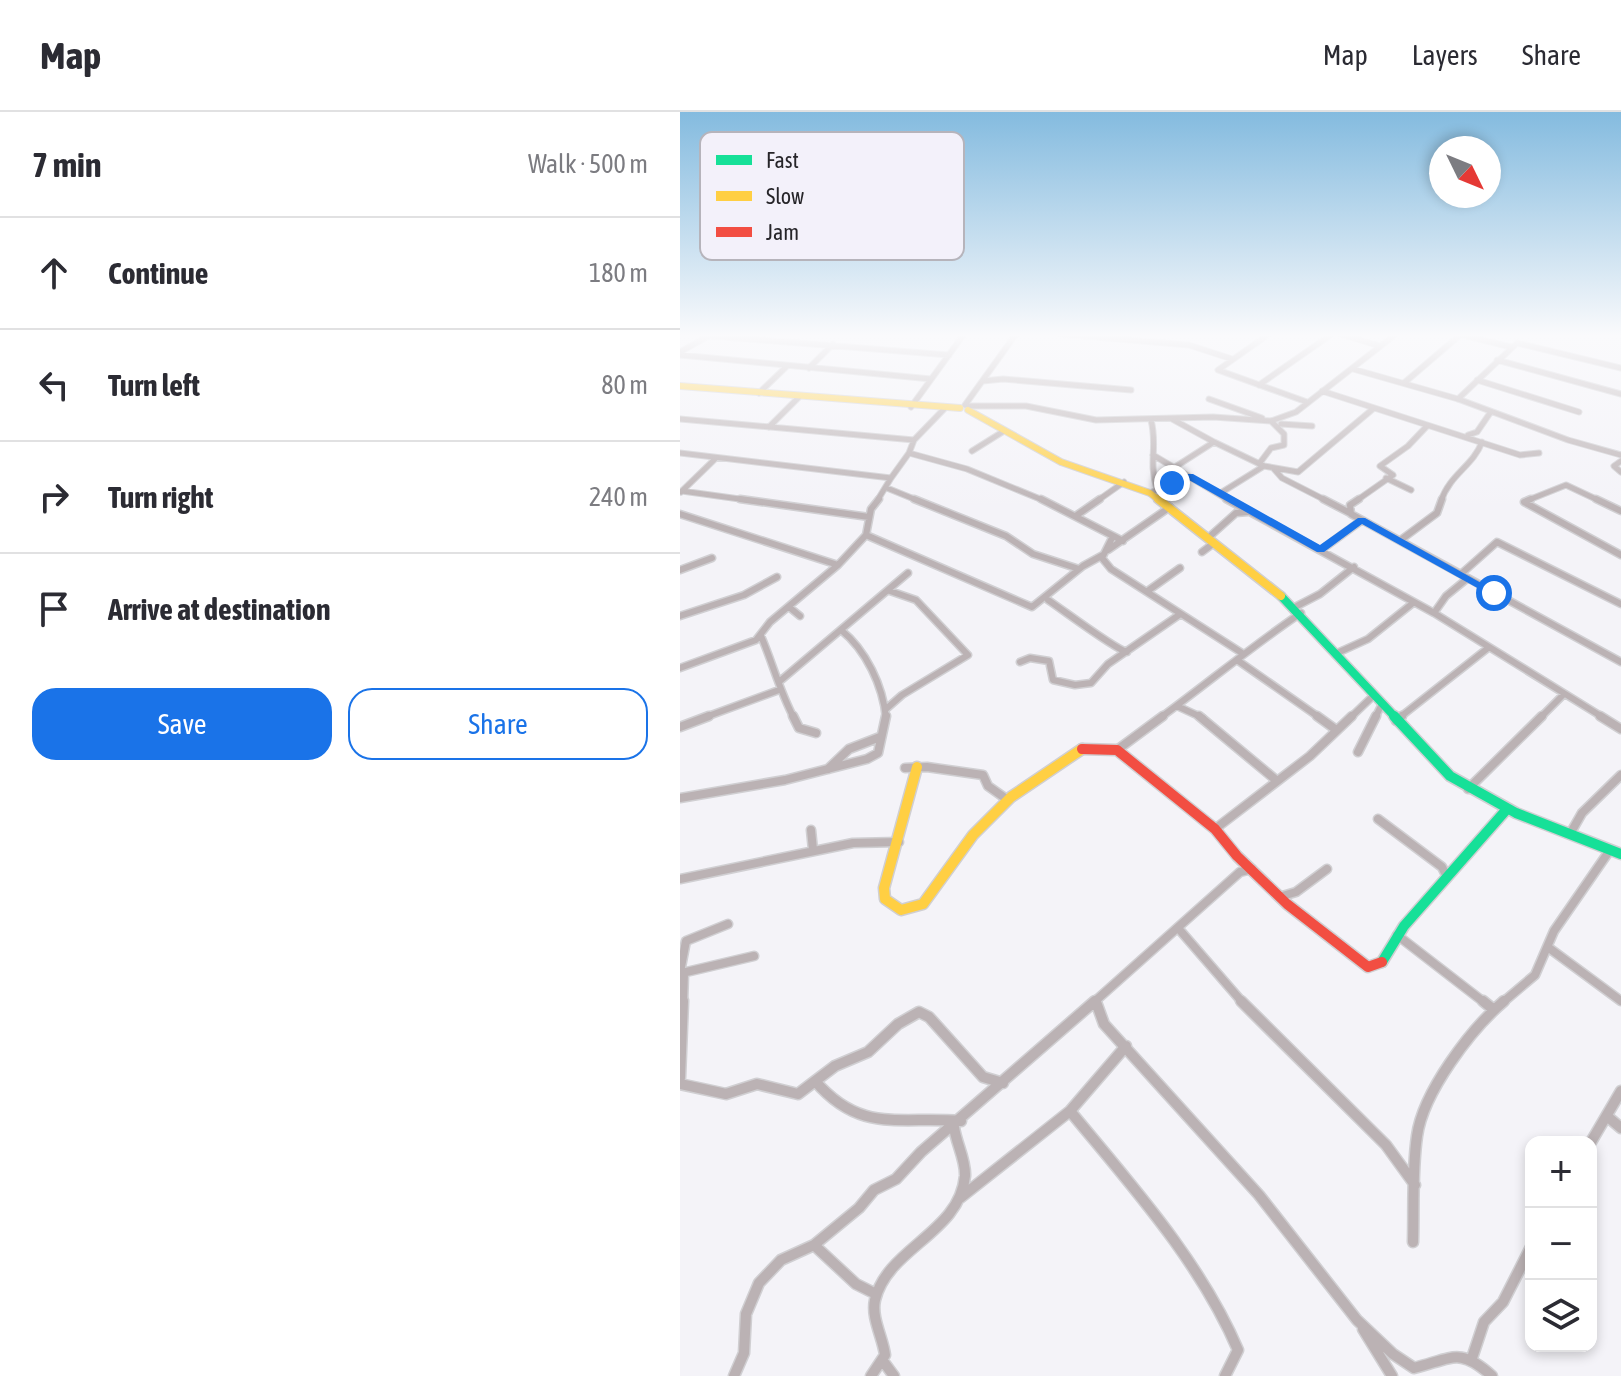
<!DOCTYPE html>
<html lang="en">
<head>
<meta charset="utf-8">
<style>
  :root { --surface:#fff; --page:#f7f7f7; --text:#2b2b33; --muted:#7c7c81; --line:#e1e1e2; --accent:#1a73e8 }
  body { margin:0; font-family:"Asap Condensed",sans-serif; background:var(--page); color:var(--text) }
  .controls { position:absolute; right:24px; bottom:24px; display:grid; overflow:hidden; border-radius:16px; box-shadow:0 4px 12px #0003 }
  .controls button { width:72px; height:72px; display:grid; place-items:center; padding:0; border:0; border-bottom:2px solid var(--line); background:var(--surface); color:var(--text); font:40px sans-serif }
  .compass { position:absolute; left:749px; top:24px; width:72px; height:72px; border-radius:50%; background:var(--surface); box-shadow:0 4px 12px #0003; rotate:133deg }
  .stop { position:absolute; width:24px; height:24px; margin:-18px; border:6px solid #1a73e8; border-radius:50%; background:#fff }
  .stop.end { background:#1a73e8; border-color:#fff; box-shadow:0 2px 8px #0008 }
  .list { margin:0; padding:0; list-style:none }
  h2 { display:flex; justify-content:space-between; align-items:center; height:104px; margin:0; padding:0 32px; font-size:34px }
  h2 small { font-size:26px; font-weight:400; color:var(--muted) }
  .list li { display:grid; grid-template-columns:52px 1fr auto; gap:24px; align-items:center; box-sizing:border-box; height:112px; padding:0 32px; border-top:2px solid var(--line) }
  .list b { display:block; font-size:30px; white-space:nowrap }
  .list em { font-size:26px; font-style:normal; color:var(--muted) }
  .actions { display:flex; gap:16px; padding:24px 32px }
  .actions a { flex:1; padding:18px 0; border:2px solid var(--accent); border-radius:24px; text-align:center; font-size:28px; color:var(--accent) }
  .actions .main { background:var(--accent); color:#fff }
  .icon { flex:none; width:44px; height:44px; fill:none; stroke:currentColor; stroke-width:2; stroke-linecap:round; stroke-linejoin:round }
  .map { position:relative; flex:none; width:941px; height:1264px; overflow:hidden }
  header { display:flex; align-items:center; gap:48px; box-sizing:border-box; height:112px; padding:0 40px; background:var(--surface); border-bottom:2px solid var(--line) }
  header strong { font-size:38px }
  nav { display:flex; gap:44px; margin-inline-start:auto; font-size:28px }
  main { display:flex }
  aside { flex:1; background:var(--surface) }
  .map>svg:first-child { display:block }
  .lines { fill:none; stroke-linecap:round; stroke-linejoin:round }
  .street-far3-casing { stroke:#d0cfd2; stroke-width:7 }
  .street-far2-casing { stroke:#d0cfd2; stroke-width:9 }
  .street-far1-casing { stroke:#d0cfd2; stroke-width:11 }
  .street-casing { stroke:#d0cfd2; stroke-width:13 }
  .fast-far1-casing { stroke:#d0cfd2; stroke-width:11 }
  .fast-casing { stroke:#d0cfd2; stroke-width:13 }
  .slow-far2-casing { stroke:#d0cfd2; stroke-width:8 }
  .slow-far1-casing { stroke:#d0cfd2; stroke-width:11 }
  .slow-casing { stroke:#d0cfd2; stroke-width:13 }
  .jam-casing { stroke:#d0cfd2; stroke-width:13 }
  .street-far3 { stroke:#bbb2b4; stroke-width:5 }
  .street-far2 { stroke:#bbb2b4; stroke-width:6 }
  .street-far1 { stroke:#bbb2b4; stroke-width:8 }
  .street { stroke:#bbb2b4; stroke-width:10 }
  .fast-far1 { stroke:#16e098; stroke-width:8 }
  .fast { stroke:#16e098; stroke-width:10 }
  .slow-far2 { stroke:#ffcf43; stroke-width:6 }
  .slow-far1 { stroke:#ffcf43; stroke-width:8 }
  .slow { stroke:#ffcf43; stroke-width:10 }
  .jam { stroke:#f24e42; stroke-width:10 }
  .route { fill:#1a73e8 }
  .key { fill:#f3f1fa; stroke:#b6b4bb; stroke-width:2 }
  .key-label { font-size:22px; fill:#262529 }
</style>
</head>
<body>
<header>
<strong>Map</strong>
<nav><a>Map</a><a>Layers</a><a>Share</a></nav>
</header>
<main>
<aside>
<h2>7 min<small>Walk · 500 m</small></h2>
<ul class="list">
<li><svg class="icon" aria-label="ahead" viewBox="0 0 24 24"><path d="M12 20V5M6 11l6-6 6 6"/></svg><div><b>Continue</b></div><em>180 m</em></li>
<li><svg class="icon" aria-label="left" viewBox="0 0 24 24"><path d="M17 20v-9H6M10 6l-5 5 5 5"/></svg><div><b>Turn left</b></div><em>80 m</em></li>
<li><svg class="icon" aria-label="right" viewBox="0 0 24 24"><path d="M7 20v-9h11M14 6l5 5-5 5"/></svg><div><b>Turn right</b></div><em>240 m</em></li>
<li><svg class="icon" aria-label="arrive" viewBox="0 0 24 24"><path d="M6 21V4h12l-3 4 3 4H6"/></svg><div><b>Arrive at destination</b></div></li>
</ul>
<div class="actions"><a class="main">Save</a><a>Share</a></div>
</aside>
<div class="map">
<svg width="941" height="1264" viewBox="0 0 941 1264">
  <rect width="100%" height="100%" fill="#f4f3f8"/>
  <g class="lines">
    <defs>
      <path id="street-far3" d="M 380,222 L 509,233 L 552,247
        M 589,222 L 538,258 L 627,290
        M 660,222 L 700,234
        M 779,222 L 831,235
        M 31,224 L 269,243
        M 0,240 L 32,222
        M 0,243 L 251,267
        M 817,248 L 941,282
        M 129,256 L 153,232
        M 673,257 L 778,287 L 888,328 L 941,343
        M 797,268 L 899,300
        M 303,269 L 323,267 L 451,278
        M 724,271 L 780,223
        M 579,273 L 652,222
        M 642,279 L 840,343 L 859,341
        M 79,281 L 106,255
        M 529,287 L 582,306
        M 778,287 L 837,231 L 941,256
        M 285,293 L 336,222
        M 289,294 L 346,294 L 416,308 L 533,305 L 591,309 L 616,300 L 716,222
        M 231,295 L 284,222
        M 265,296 L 234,328 L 229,341 L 287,357 L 365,389
        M 0,307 L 234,328
        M 492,307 L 534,330 L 495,355
        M 471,308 C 478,335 468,349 477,377
        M 601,312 L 632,314
        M 89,315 L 119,285
        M 788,323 L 797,320 L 810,301
        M 534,330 L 584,354 L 618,360 L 694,296
        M 292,339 L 324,319
        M 0,341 L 211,366 L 197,389
        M 473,343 L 550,389
        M 941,349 L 934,354 L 941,360
        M 579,352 L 591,336 L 604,333 L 604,322 L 591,309
        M 594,357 L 602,366 L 647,389
        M 211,366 L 229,341
        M 706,366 L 731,378
        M 207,376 L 239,389
        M 2,379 L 74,389
        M 1,380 L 36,346
        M 470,381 L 507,365
        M 539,382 L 584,354
        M 417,389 L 444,370
        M 676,389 L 713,363 L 700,354 L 728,334 L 747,314
        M 761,389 C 770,362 793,354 802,330
        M 846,389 L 886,373 L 920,389"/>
      <path id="street-far2" d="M 60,387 L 189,405
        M 234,387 L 326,424 L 353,442 L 399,457
        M 361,387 L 443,429
        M 546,387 L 754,501 L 924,606
        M 643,387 L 670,401
        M 679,387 L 670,393 L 671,402 L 941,550
        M 851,387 L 844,390 L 941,443
        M 916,387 L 941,399
        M 0,402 L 158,453
        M 397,403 L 420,387
        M 186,423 L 352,495 L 403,454 L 423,443
        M 432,426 L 422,446 L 431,457 L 562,541
        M 528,426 L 556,401 L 568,400
        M 722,427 L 757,401 L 762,387
        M 428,438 L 490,395
        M 641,438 L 682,408
        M 522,440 L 534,431
        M 0,458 L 32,446
        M 781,462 L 817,430 L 941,492
        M 469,478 L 500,456
        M 368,488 C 383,498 436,538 447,540
        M 109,495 L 120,504
        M 615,495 L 640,482 L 674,455
        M 754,501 L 766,484 L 788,466
        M 0,504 L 64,483 L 97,465
        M 161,518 C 186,538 203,574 206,606
        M 81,524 C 93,552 100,580 114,606
        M 655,542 L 688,527 L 733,491
        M 557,548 L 640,606
        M 340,550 L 350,546 L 369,549 L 373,568 L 395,573 L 411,571 L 428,552 L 499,503
        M 0,556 L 76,528 L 90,510 L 158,453 L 186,423 L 191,397 L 199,387
        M 100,569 L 228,461
        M 497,594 L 523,606
        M 206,597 L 222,583 L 288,543 L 236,488 L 210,479
        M 23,606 L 99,578
        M 480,606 C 528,571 572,534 621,501
        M 670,606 L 693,584
        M 695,606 L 702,592
        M 719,606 L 808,536
        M 860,606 L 883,583"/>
      <path id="street-far1" d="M 113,604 L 119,616 L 136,621
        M 519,604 L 596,668
        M 637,604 L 655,617
        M 920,604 L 941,617
        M 716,609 L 722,604
        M 0,615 L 29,604
        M 437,638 L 483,604
        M 678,640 L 696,604
        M 225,656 L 247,655 L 303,663 L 308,674 L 325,686
        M 148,657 L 169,637 L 200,625
        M 788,677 L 862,604
        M 0,686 L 105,668 L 187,647 L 198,641 L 206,604
        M 698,707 L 762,755 L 767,765
        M 535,717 L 630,644 L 672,604
        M 131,718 L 133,738
        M 890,722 L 902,701 L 941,663
        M 0,767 L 173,731 L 219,730
        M 599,785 L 616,780 L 647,757
        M 498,816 L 563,891
        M 717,823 L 805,891
        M 869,836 L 941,889
        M 0,860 L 6,829 L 48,812
        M 2,861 L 74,844
        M 3,891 L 4,861
        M 413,891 L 560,760 L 572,757
        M 822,891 L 855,863 L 874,819 L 930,738"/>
      <path id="street" d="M 561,889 L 706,1033 L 735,1073
        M 803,889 L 814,898
        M 416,890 L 424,912 L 579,1083 L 677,1208 L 713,1242 L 734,1256 C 773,1246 780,1235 812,1264
        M 0,966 L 3,889
        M 135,969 C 181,1022 219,1004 281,1009
        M 0,972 L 46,982 L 77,972 L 118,982 L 155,954 L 188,940 L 218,912 L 239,900 L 249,905 L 303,965 L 323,971
        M 390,999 C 451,1073 520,1149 558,1238 L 545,1264
        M 928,1005 L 941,1016
        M 911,1030 L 941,979
        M 280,1086 L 390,999 L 446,934
        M 733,1130 C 734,1095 732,1058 737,1024 C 743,980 791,917 824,889
        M 134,1133 L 176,1172 L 196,1182
        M 683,1217 L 712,1264
        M 792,1246 L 804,1210 L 823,1190 L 851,1135
        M 203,1249 L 214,1264
        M 54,1264 L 64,1241 L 66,1202 L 79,1171 L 101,1148 L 134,1133 L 179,1096 L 194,1078 L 216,1067 L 241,1040 L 415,889
        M 191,1264 L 205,1243 C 203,1226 191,1206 195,1188 C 207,1136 280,1121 285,1064 C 286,1048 276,1031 274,1015"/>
      <path id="fast-far1" d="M 601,484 L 716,606"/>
      <path id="fast" d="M 714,604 L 770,664 L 836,701 L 941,742
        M 702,850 L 724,814 L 827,697"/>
      <path id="slow-far2" d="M 0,274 L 280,296
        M 288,298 L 381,350 L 470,381 L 480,389"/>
      <path id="slow-far1" d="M 478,387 L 601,484"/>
      <path id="slow" d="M 237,655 L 204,776 L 205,787 L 221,798 L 243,792 L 293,723 L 331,685 L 402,637"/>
      <path id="jam" d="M 402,637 L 437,638 L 535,717 L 557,744 L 607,792 L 688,855 L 702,850"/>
    </defs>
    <use href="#street-far3" class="street-far3-casing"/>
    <use href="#street-far2" class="street-far2-casing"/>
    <use href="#street-far1" class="street-far1-casing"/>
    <use href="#street" class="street-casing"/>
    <use href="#fast-far1" class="fast-far1-casing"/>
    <use href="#fast" class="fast-casing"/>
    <use href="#slow-far2" class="slow-far2-casing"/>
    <use href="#slow-far1" class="slow-far1-casing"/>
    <use href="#slow" class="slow-casing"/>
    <use href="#jam" class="jam-casing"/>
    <use href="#street-far3" class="street-far3"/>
    <use href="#street-far2" class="street-far2"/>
    <use href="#street-far1" class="street-far1"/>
    <use href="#street" class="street"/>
    <use href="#fast-far1" class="fast-far1"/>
    <use href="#fast" class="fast"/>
    <use href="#slow-far2" class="slow-far2"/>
    <use href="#slow-far1" class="slow-far1"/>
    <use href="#slow" class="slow"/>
    <use href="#jam" class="jam"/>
  </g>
  <linearGradient id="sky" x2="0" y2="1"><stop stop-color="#84bbdf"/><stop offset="0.56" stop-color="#fafafc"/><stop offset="1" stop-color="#fafafc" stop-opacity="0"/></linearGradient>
  <rect width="941" height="399" fill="url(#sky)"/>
  <path class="route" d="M 506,362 L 513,362 L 640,433 L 678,406 L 685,406 L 819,481 L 810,483 L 682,412 L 644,440 L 637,440 L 509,368 L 492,374 L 487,371 Z"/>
  <rect x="20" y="20" width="264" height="128" rx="12" class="key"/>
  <rect x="36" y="43" width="36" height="10" fill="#16e098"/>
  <rect x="36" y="79" width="36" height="10" fill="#ffcf43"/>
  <rect x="36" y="115" width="36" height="10" fill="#f24e42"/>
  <g class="key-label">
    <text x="86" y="56">Fast</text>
    <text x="86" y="92">Slow</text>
    <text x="86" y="128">Jam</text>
  </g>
</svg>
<div class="controls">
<button>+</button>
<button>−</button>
<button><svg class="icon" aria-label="layers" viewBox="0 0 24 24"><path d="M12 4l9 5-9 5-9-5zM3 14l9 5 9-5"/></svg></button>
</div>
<svg class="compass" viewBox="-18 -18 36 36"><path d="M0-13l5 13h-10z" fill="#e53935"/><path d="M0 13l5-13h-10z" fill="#7c7c81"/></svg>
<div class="stop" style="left:814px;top:481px"></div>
<div class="stop end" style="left:492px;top:371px"></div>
</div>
</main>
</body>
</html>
